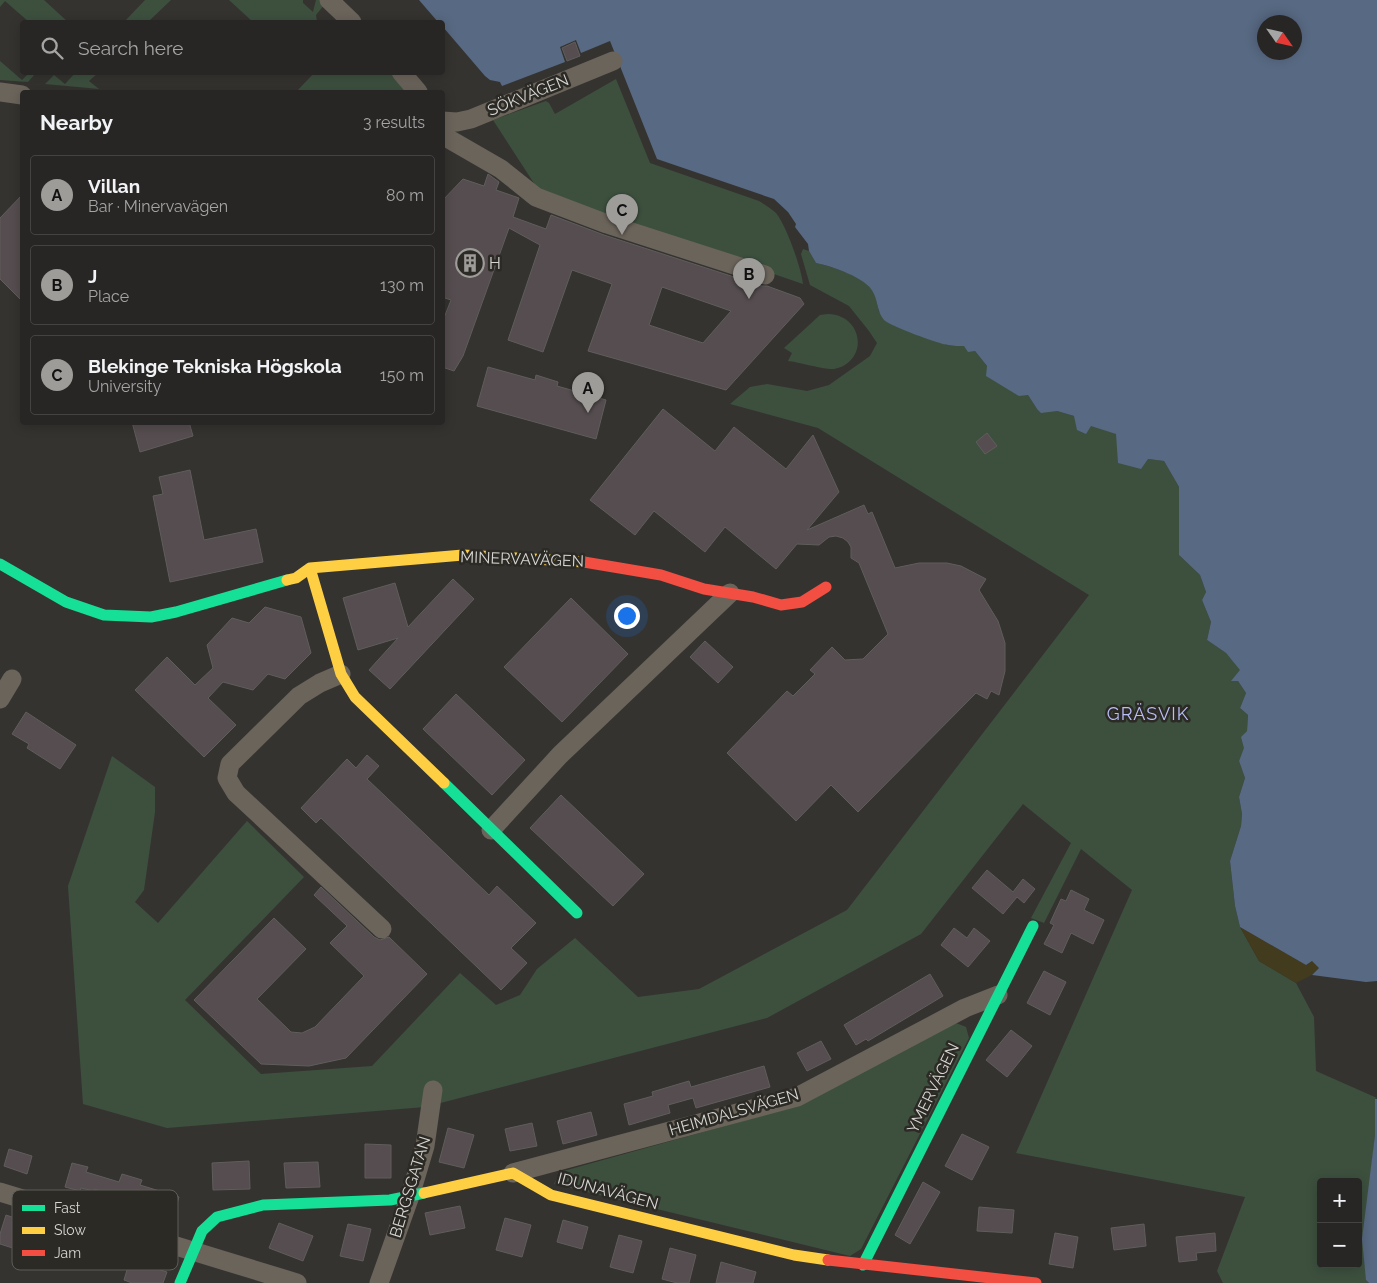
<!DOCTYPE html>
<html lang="en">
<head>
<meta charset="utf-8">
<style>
  :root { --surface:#282624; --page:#343231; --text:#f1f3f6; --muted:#a5a5a6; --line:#444341; --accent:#9e9c99 }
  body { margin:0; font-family:Raleway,sans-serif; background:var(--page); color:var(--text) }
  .controls { position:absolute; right:15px; bottom:15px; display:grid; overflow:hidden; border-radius:5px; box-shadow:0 2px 12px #0003 }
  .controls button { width:45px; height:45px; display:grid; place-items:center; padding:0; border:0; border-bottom:1px solid var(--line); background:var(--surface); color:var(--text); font:25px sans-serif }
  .compass { position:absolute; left:1257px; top:15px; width:45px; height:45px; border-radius:50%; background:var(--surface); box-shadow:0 2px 12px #0003; rotate:124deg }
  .you { position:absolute; left:626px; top:615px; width:18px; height:18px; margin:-12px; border:4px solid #fff; border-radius:50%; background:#1a73e8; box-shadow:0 0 0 8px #1a73e833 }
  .badge { display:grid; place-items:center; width:32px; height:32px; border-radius:50%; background:var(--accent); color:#111; font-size:16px; font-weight:700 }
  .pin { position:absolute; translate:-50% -41px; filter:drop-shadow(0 1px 2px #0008) }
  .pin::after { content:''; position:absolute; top:26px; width:18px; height:15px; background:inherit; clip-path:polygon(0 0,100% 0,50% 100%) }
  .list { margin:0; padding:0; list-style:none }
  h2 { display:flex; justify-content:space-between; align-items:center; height:65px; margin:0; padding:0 20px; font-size:21px }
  h2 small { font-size:16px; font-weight:400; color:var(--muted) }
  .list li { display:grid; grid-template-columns:32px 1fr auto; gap:15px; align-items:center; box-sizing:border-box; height:80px; margin:0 10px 10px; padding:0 10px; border:1px solid var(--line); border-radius:5px }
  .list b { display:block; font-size:19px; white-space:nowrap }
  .list p { margin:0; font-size:16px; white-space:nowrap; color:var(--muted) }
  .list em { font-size:16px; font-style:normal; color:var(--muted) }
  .icon { flex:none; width:28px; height:28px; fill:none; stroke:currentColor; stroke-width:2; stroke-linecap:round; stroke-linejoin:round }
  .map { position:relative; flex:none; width:1377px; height:1283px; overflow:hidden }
  .search { position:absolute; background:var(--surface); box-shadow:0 2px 12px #0003; left:20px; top:20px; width:425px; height:55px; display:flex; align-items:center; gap:12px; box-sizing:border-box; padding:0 18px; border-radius:5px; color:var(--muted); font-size:19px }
  .panel { position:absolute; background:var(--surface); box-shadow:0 2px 12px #0003; left:20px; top:90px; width:425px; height:335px; border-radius:5px }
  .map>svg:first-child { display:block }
  .green { fill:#3d503e; fill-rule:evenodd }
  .sand { fill:#423b1e }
  .water { fill:#586983; fill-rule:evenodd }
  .building { fill:#554d4f; stroke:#605d5d; fill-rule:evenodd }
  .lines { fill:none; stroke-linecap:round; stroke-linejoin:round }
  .street { stroke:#6b645b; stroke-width:19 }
  .fast { stroke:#16e098; stroke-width:11 }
  .slow { stroke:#ffcf43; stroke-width:11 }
  .jam { stroke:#f24e42; stroke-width:11 }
  .labels { text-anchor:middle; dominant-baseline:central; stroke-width:5; stroke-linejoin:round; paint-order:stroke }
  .street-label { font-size:16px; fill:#d6d5d2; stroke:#2c2a25 }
  .poi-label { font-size:16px; fill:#d6d5d2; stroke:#2c2a25; text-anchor:start }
  .neighbourhood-label { font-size:18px; letter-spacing:1px; fill:#babef7; stroke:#2c2a25 }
  .key { fill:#2c2a25; stroke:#5f5d59; stroke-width:1 }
  .key-label { font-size:14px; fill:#d6d5d2 }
</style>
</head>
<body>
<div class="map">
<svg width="1377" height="1283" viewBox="0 0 1377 1283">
  <rect width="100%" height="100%" fill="#353330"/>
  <path class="green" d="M 0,0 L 44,0 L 68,22 L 29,22 L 5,1 L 0,7 Z
    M 145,0 L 171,0 L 148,22 L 124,22 Z
    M 229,0 L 303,0 L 303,3 L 313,12 L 316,0 L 320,0 L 324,5 L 316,15 L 317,22 L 253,22 Z
    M 0,61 L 22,80 L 29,73 L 35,74 L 28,82 L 0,80 Z
    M 76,72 L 98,73 L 89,81 L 99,89 L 45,84 L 54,75 L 65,84 Z
    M 315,72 L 391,73 L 410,92 L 296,92 Z
    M 616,79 L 650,163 L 759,201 C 765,205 771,208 776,213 C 786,225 801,267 803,284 L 541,194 L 493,120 L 546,101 L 549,103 L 555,114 Z
    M 803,249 L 809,251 L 816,263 C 828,265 863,277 870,286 C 876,293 877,304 879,312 L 947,345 L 964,346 L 975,351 L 987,366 L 1028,395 L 1037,409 L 1057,411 L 1074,416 L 1091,425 L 1117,434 L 1148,459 L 1164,461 L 1179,487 L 1179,555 L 1200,575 L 1206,592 L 1202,600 L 1211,622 L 1207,640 L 1226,653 L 1241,670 L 1232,681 L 1238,681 L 1246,693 L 1240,708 L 1248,715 L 1247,731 L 1242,737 L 1245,748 L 1239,761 L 1245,778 L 1239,797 L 1242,814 L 1241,826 L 1230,861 L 1235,906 L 1240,927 L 1259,961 L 1296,983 L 1314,1017 L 1316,1071 L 1377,1098 L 1375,1099 L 1375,1135 L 1371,1173 L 1366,1280 L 1369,1283 L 1223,1283 L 1217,1271 L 1245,1197 L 1016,1153 L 1132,890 L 1081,849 L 1044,923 L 1031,918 L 1071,843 L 1023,804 L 921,934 L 767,1018 L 425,1107 L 167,1128 L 83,1104 L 68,886 L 112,756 L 155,787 L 155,812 L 144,890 L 135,902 L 158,923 L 247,821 L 304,877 L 185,1000 L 261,1074 L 372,1066 L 460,973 L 496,1005 L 520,995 L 537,969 L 575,938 L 638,997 L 699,989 L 847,910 L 1089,595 L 818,428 L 730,404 L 750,387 L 767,384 L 807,391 L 829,385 L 870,356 L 877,343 L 869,331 L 849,306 L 810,285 L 801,254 ZM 1321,1182 L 1358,1182 L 1358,1264 L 1321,1264 Z
    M 828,314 C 864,315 869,362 834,369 C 826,370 798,362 788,361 L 792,353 L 784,348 L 820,315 Z
    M 956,1023 L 966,1027 L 969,1038 L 861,1249 L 850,1256 L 554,1184 L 560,1172 L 796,1106 Z"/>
  <path class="sand" d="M 1240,927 L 1306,965 L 1312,961 L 1319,968 L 1312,975 L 1296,983 L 1259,961 Z"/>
  <path class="water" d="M 419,0 L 1377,0 L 1377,981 L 1366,982 L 1312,975 L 1319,968 L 1312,961 L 1306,965 L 1240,927 L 1235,906 L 1230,861 L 1241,826 L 1242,814 L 1239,797 L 1245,778 L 1239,761 L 1244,748 L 1241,737 L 1247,731 L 1248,715 L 1240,708 L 1246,693 L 1238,681 L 1231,681 L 1240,670 L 1226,653 L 1207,640 L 1211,622 L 1202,600 L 1206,592 L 1200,575 L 1179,555 L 1179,487 L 1164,461 L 1148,459 L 1141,469 L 1118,463 L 1116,434 L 1091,426 L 1086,434 L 1077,430 L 1074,416 L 1057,411 L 1041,413 L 1037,409 L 1028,395 L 1019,396 L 986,376 L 987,366 L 975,351 L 968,352 L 964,346 C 959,346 953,346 948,345 C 939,344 890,326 884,320 C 877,312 878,301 873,292 C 867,278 831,266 816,263 L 809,251 L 808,244 L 795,227 L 796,224 L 788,212 L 774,199 L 657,159 L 610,41 L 581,53 L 576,40 L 560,47 L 565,62 L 502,86 L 500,82 L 490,80 L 485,76 L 443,27 L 442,22 L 438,22 ZM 1264,22 L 1294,22 L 1294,52 L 1264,52 Z
    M 1375,1099 L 1377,1099 L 1377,1283 L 1369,1283 L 1366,1280 L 1362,1239 L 1375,1135 Z"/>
  <path class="building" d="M 575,42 L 580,56 L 567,61 L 562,48 Z
    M 488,174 L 499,182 L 496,190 L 519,198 L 513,217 L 546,229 L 551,215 L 604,235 L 762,286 L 767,286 L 800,298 L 804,304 L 726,390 L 588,351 L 612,284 L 572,270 L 543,352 L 508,340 L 540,245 L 509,228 L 463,356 L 454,371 L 442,367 L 442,323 L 451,300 L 442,297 L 442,201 L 463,179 L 484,186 ZM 662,287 L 731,311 L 703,343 L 649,325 Z
    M 22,195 L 22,301 L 0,279 L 0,218 Z
    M 488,367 L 535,380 L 536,375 L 558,382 L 557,386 L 606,400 L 596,439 L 477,406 Z
    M 663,409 L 715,451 L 734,427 L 786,469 L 813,435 L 839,492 L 807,530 L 864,505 L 868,514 L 872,512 L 895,568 L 919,563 L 947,563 L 961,566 L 986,579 L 979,590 L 998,621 L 1005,643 L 1005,671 L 999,695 L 991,691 L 987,699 L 976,693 L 858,812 L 831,785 L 796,821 L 727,753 L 787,691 L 793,696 L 815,674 L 810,670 L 832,647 L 845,660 L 863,659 L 888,634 L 859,563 L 851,558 L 851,547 L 848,542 L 843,538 L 836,536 L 829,537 L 819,545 L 797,544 L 776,569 L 725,527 L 705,552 L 654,511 L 635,535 L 590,500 Z
    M 132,422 L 189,422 L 193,436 L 140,452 Z
    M 987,433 L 997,446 L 985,454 L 976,442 Z
    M 190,470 L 204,540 L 256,529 L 263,562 L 170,582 L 153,496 L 163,494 L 159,477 Z
    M 453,579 L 474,599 L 390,689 L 369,670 L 398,638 L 358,650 L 343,598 L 395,583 L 408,627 Z
    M 571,598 L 628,654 L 562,722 L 504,667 Z
    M 265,607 L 301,617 L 311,653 L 285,679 L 268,674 L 253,690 L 223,682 L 208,698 L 236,725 L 204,757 L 135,690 L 167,657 L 195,685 L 213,668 L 207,645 L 232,618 L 249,623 Z
    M 705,641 L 733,667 L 718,683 L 690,657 Z
    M 456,694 L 525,760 L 492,795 L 423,729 Z
    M 26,712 L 76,745 L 60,769 L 27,748 L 29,744 L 12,734 Z
    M 367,755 L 379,766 L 367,779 L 489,895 L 497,886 L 536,923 L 511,948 L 527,963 L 501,990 L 321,818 L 316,823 L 301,808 L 347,759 L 356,768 Z
    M 561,795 L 644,874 L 613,906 L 530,828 Z
    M 987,870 L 1013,892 L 1023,879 L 1035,889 L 1024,903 L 1017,897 L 1003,914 L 972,888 Z
    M 321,887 L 374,937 L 380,940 L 389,937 L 427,974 L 346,1058 L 309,1066 L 261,1064 L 194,1000 L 274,918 L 306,949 L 257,999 L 291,1032 L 302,1033 L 315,1027 L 364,976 L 330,943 L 347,926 L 314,895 Z
    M 1071,890 L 1089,899 L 1084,910 L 1104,920 L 1093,944 L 1071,933 L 1062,953 L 1044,944 L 1054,925 L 1050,923 L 1061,899 L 1066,901 Z
    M 954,928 L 967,938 L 974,928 L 990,941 L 968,967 L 941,945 Z
    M 1044,971 L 1066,982 L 1050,1015 L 1027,1003 Z
    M 930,974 L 943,996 L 868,1041 L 866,1039 L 856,1045 L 844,1025 Z
    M 1011,1030 L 1032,1046 L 1007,1077 L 986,1060 Z
    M 821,1041 L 831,1059 L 807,1071 L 797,1053 Z
    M 764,1066 L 770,1087 L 696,1108 L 693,1098 L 668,1105 L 670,1113 L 629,1125 L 624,1104 L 653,1096 L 652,1092 L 689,1081 L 691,1087 Z
    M 591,1112 L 597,1135 L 563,1144 L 557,1121 Z
    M 532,1123 L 537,1146 L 510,1151 L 505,1129 Z
    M 448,1128 L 474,1135 L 464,1168 L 439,1162 Z
    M 962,1134 L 989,1147 L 972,1180 L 945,1166 Z
    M 365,1144 L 391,1145 L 391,1178 L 365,1178 Z
    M 9,1149 L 32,1156 L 27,1174 L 4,1166 Z
    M 249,1161 L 250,1189 L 213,1190 L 212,1163 Z
    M 318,1162 L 320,1187 L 286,1188 L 284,1163 Z
    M 72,1163 L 88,1167 L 86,1172 L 119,1182 L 122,1174 L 142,1180 L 140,1185 L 179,1197 L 172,1220 L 146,1212 L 148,1205 L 94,1189 L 94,1191 L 81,1188 L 80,1191 L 65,1187 Z
    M 923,1182 L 940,1192 L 910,1244 L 895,1235 Z
    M 460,1206 L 465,1228 L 430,1235 L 425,1213 Z
    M 979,1207 L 1014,1210 L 1012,1233 L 977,1231 Z
    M 6,1215 L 29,1223 L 26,1229 L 32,1231 L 27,1245 L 21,1243 L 19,1250 L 0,1244 L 0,1234 Z
    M 505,1218 L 531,1225 L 522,1257 L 496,1250 Z
    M 563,1220 L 588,1227 L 582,1249 L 557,1242 Z
    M 279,1223 L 313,1236 L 303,1261 L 269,1248 Z
    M 348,1224 L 371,1229 L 363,1261 L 340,1256 Z
    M 1144,1224 L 1146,1246 L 1114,1250 L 1111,1228 Z
    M 1055,1233 L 1078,1237 L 1073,1268 L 1049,1264 Z
    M 1215,1233 L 1216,1251 L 1196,1253 L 1197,1260 L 1179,1262 L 1176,1237 Z
    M 619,1235 L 642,1241 L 633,1273 L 610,1267 Z
    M 670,1248 L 696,1255 L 689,1283 L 677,1283 L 662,1279 Z
    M 142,1258 L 155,1262 L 154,1268 L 167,1272 L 163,1283 L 132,1283 L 124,1280 L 130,1260 L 141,1264 Z
    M 721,1262 L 756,1272 L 753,1283 L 716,1283 Z"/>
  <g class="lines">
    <path class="street" d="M 329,0 L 352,22
      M 401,72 L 418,92
      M 0,92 L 22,95
      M 442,121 L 457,122 L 471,119 L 613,61
      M 442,135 L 501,169 L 536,197 L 607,224 L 765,275
      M 341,674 L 320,683 L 299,696 L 230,764 L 227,778 L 236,793 L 382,929
      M 0,699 L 12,679
      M 491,830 L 560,755 L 730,593
      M 513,1173 L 797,1097 L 965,1008 L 998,995
      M 0,1192 L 297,1283
      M 379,1283 L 410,1196 L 425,1146 L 433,1090"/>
    <path class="fast" d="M 0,564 L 66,602 L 104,615 L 151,617 L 176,612 L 287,580
      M 444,783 L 577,913
      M 863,1265 L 1033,926
      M 180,1283 L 202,1231 L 217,1217 L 263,1205 L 390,1200 L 424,1193"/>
    <path class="slow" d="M 310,568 L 341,674 L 355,697 L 444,783
      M 287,580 L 296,578 L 310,568 L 463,555 L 584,562
      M 424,1193 L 513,1173 L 551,1195 L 794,1255 L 828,1260"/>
    <path class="jam" d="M 584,562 L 661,575 L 704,589 L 753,597 L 781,605 L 802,602 L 826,587
      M 828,1260 L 1036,1283"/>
  </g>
  <defs>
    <symbol id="building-ring" viewBox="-11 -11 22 22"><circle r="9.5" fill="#2c2a25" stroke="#9e9c99" stroke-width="1.5"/><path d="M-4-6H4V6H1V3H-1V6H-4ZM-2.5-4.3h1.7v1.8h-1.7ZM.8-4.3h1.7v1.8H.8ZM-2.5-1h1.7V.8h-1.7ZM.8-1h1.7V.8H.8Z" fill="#9e9c99"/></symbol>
  </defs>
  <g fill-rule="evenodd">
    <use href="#building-ring" x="454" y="247" width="32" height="32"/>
  </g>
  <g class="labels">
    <g class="street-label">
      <text transform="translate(528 95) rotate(-22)">SÖKVÄGEN</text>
      <text transform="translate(522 559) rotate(2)">MINERVAVÄGEN</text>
      <text transform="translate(933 1088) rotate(-64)">YMERVÄGEN</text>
      <text transform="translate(734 1112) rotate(-16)">HEIMDALSVÄGEN</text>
      <text transform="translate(410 1187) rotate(-73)">BERGSGATAN</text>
      <text transform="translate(608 1191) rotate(15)">IDUNAVÄGEN</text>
    </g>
    <g class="poi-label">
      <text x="489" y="263">H</text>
    </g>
    <g class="neighbourhood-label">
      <text x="1148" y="713">GRÄSVIK</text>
    </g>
  </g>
  <rect x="12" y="1190" width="166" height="80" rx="8" class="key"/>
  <rect x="22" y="1205" width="23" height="6" fill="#16e098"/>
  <rect x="22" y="1227" width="23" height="7" fill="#ffcf43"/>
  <rect x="22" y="1250" width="23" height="6" fill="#f24e42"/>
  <g class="key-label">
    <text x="54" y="1213">Fast</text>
    <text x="54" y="1235">Slow</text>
    <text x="54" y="1258">Jam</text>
  </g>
</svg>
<div class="controls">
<button>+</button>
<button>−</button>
</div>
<svg class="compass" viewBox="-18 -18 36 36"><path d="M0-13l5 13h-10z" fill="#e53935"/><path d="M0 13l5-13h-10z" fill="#a5a5a6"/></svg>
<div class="you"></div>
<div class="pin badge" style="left:588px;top:413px">A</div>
<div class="pin badge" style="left:749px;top:299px">B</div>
<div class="pin badge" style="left:622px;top:235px">C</div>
<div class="search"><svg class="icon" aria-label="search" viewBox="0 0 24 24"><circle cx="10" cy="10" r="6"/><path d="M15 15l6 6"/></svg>Search here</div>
<section class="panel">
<h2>Nearby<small>3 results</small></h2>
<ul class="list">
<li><span class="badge">A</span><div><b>Villan</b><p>Bar · Minervavägen</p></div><em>80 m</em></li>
<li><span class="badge">B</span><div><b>J</b><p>Place</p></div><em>130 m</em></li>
<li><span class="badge">C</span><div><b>Blekinge Tekniska Högskola</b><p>University</p></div><em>150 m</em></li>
</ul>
</section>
</div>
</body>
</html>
